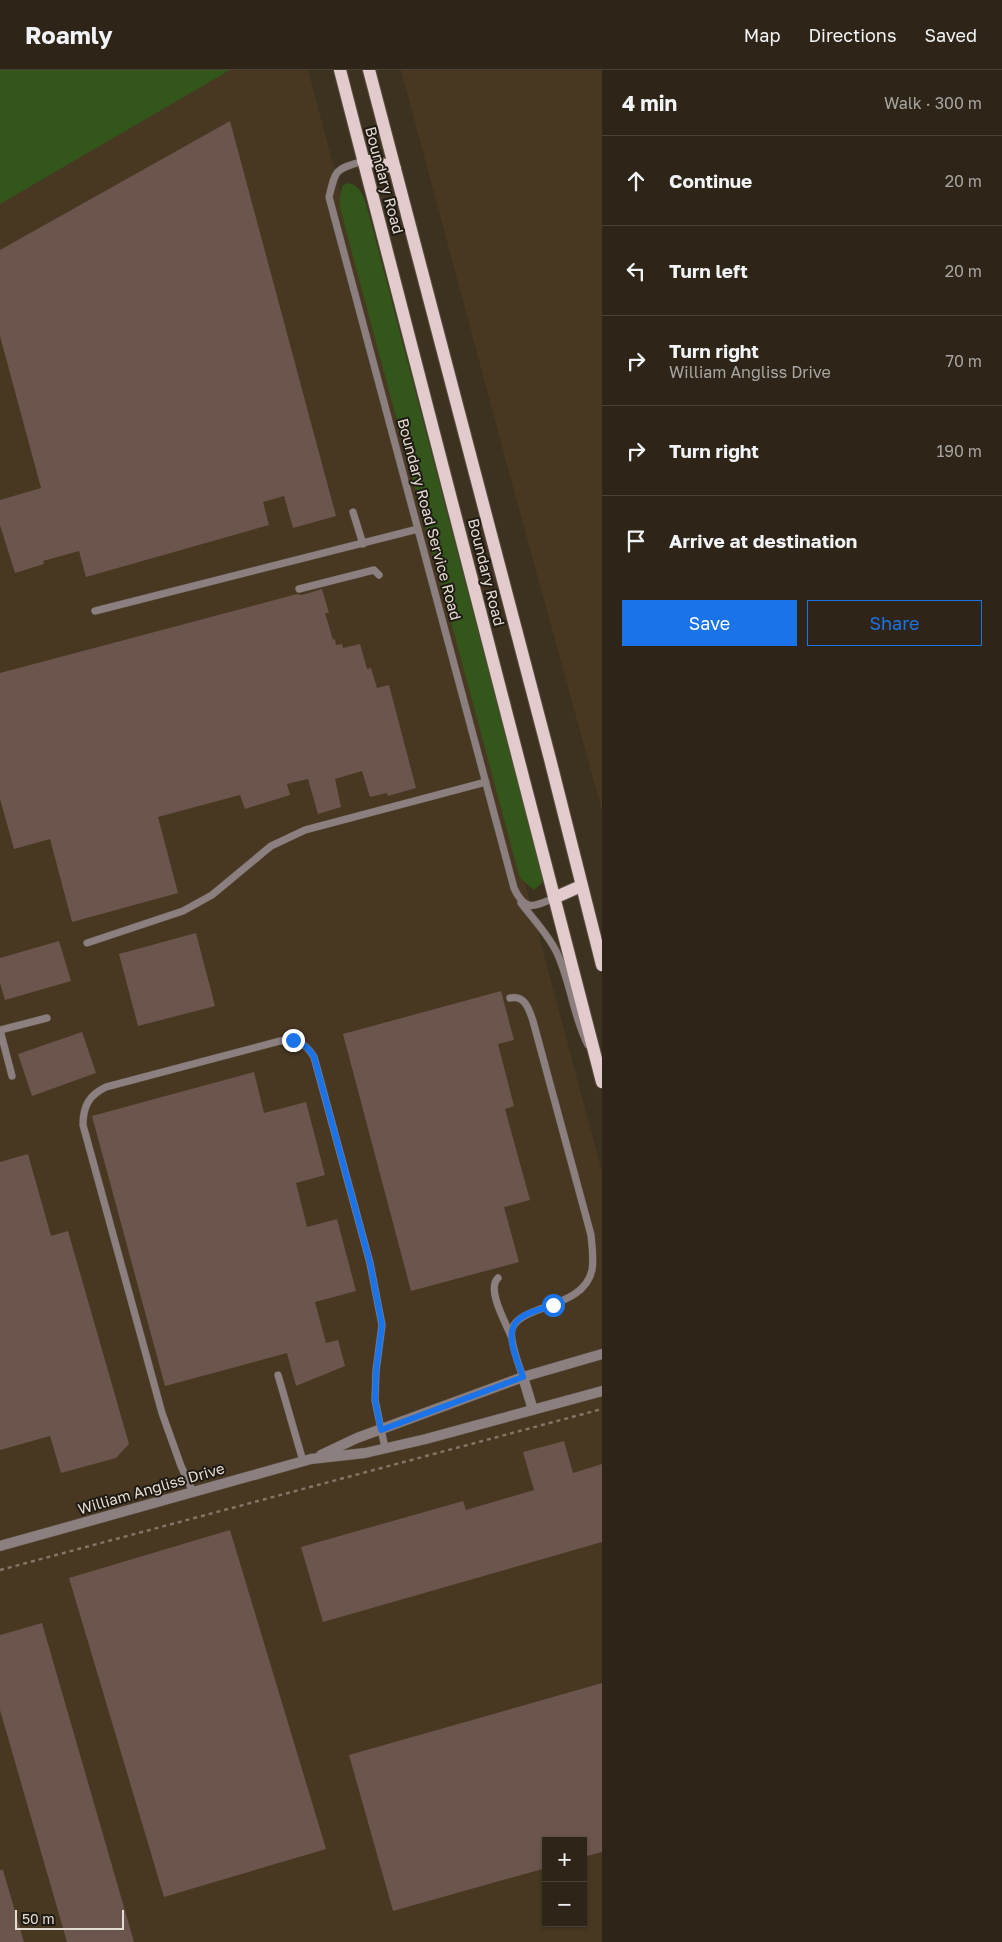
<!DOCTYPE html>
<html lang="en">
<head>
<meta charset="utf-8">
<style>
  :root { --surface:#2e2518; --page:#362d21; --text:#f1f3f6; --muted:#a7a5a2; --line:#494237; --accent:#1a73e8 }
  body { margin:0; font-family:"Golos Text",sans-serif; background:var(--page); color:var(--text) }
  .controls { position:absolute; right:15px; bottom:15px; display:grid; overflow:hidden; border-radius:0px; box-shadow:0 1px 4px #0004 }
  .controls button { width:45px; height:45px; display:grid; place-items:center; padding:0; border:0; border-bottom:1px solid var(--line); background:var(--surface); color:var(--text); font:25px sans-serif }
  .scale { position:absolute; left:15px; bottom:12px; width:109px; box-sizing:border-box; padding-left:5px; border:2px solid #e4dcd2; border-top:0; font-size:14px; line-height:18px; white-space:nowrap; color:#e4dcd2; -webkit-text-stroke:4px #1f1a12; paint-order:stroke }
  .stop { position:absolute; width:15px; height:15px; margin:-11px; border:4px solid #1a73e8; border-radius:50%; background:#fff }
  .stop.end { background:#1a73e8; border-color:#fff; box-shadow:0 1px 5px #0008 }
  .list { margin:0; padding:0; list-style:none }
  h2 { display:flex; justify-content:space-between; align-items:center; height:65px; margin:0; padding:0 20px; font-size:21px }
  h2 small { font-size:16px; font-weight:400; color:var(--muted) }
  .list li { display:grid; grid-template-columns:32px 1fr auto; gap:15px; align-items:center; box-sizing:border-box; height:90px; padding:0 20px; border-top:1px solid var(--line) }
  .list b { display:block; font-size:19px; white-space:nowrap }
  .list p { margin:0; font-size:16px; white-space:nowrap; color:var(--muted) }
  .list em { font-size:16px; font-style:normal; color:var(--muted) }
  .actions { display:flex; gap:10px; padding:15px 20px }
  .actions a { flex:1; padding:11px 0; border:1px solid var(--accent); border-radius:0px; text-align:center; font-size:18px; color:var(--accent) }
  .actions .main { background:var(--accent); color:#fff }
  .icon { flex:none; width:28px; height:28px; fill:none; stroke:currentColor; stroke-width:2; stroke-linecap:round; stroke-linejoin:round }
  .map { position:relative; flex:none; width:602px; height:1872px; overflow:hidden }
  header { display:flex; align-items:center; gap:30px; box-sizing:border-box; height:70px; padding:0 25px; background:var(--surface); border-bottom:1px solid var(--line) }
  header strong { font-size:24px }
  nav { display:flex; gap:28px; margin-inline-start:auto; font-size:18px }
  main { display:flex }
  aside { flex:1; background:var(--surface) }
  .map>svg:first-child { display:block }
  .built { fill:#483822; fill-rule:evenodd }
  .green { fill:#33561a }
  .building { fill:#6b554d }
  .lines { fill:none; stroke-linecap:round; stroke-linejoin:round }
  .service-casing { stroke:#5b5040; stroke-width:8 }
  .minor-casing { stroke:#5b5040; stroke-width:11 }
  .primary-casing { stroke:#5b5040; stroke-width:14 }
  .path { stroke:#807668; stroke-width:2.5; stroke-dasharray:4 4; stroke-linecap:butt }
  .service { stroke:#8b7f80; stroke-width:7 }
  .minor { stroke:#8b7f80; stroke-width:10 }
  .primary { stroke:#e3cbcd; stroke-width:12 }
  .route { stroke:#1a73e8; stroke-width:6 }
  .labels { text-anchor:middle; dominant-baseline:central; stroke-width:4; stroke-linejoin:round; paint-order:stroke }
  .street-label { font-size:15px; fill:#e4dcd2; stroke:#1f1a12 }
</style>
</head>
<body>
<header>
<strong>Roamly</strong>
<nav><a>Map</a><a>Directions</a><a>Saved</a></nav>
</header>
<main>
<div class="map">
<svg width="602" height="1872" viewBox="0 0 602 1872">
  <rect width="100%" height="100%" fill="#3d3120"/>
  <path class="built" d="M 0,0 L 308,0 L 602,1102 L 602,1872 L 0,1872 ZM 546,1771 L 583,1771 L 583,1853 L 546,1853 Z
    M 401,0 L 602,0 L 602,741 L 510,406 Z"/>
  <path class="green" d="M 0,0 L 230,0 L 0,134 Z
    M 348,113 C 364,116 366,135 370,148 L 542,806 L 543,812 L 534,820 L 522,810 L 519,805 L 340,138 L 340,128 L 342,116 Z"/>
  <path class="building" d="M 230,51 L 336,446 L 293,458 L 284,426 L 263,432 L 269,455 L 86,507 L 79,481 L 43,491 L 44,494 L 15,503 L 0,455 L 0,430 L 41,418 L 0,266 L 0,180 Z
    M 322,519 L 329,543 L 325,543 L 333,570 L 335,569 L 336,575 L 342,574 L 343,578 L 360,574 L 367,599 L 371,598 L 377,618 L 389,615 L 416,718 L 388,726 L 387,723 L 370,727 L 362,701 L 335,709 L 341,737 L 318,744 L 308,709 L 287,714 L 290,725 L 245,739 L 240,725 L 158,747 L 178,823 L 72,852 L 50,769 L 14,779 L 0,729 L 0,603 L 297,524 L 302,525 Z
    M 196,863 L 215,936 L 138,956 L 119,884 Z
    M 59,871 L 71,911 L 5,930 L 0,913 L 0,888 Z
    M 501,921 L 514,970 L 498,974 L 514,1036 L 505,1039 L 530,1130 L 504,1137 L 519,1192 L 411,1221 L 343,964 Z
    M 82,962 L 96,1003 L 32,1026 L 18,984 Z
    M 254,1002 L 264,1043 L 306,1032 L 325,1105 L 296,1113 L 307,1157 L 337,1149 L 356,1221 L 315,1232 L 326,1273 L 338,1270 L 345,1296 L 296,1316 L 287,1283 L 165,1316 L 92,1046 Z
    M 28,1084 L 51,1166 L 68,1161 L 129,1374 L 116,1388 L 61,1403 L 50,1366 L 0,1380 L 0,1092 Z
    M 564,1371 L 573,1403 L 602,1394 L 602,1472 L 323,1552 L 301,1477 L 463,1431 L 466,1440 L 534,1420 L 523,1382 Z
    M 230,1460 L 326,1779 L 164,1827 L 69,1508 Z
    M 42,1553 L 134,1872 L 67,1872 L 0,1640 L 0,1565 Z
    M 602,1613 L 602,1782 L 583,1787 L 583,1771 L 546,1771 L 546,1798 L 393,1841 L 349,1685 Z
    M 0,1800 L 3,1800 L 24,1872 L 0,1872 Z"/>
  <g class="lines">
    <defs>
      <path id="service" d="M 363,91 C 335,100 336,98 329,127 L 514,818 C 525,842 533,837 554,828
        M 353,442 L 363,474
        M 299,519 L 374,500 L 379,505
        M 95,541 L 418,459
        M 521,833 C 533,849 548,864 557,883 C 571,913 573,946 588,975
        M 87,873 L 183,841 L 212,825 L 271,776 L 305,760 L 486,712
        M 510,928 C 525,925 529,939 533,951 L 591,1165 C 592,1177 594,1188 592,1200 C 584,1239 520,1234 512,1259 C 509,1270 519,1296 523,1307
        M 12,1006 L 0,960 L 47,948
        M 498,1208 C 486,1219 506,1253 511,1266
        M 278,1305 L 303,1391
        M 193,1422 L 181,1396 L 162,1343 L 83,1055 C 83,1036 89,1025 106,1017 L 280,971 C 296,969 305,972 314,987 L 370,1193 L 382,1255 L 376,1301 L 375,1330 L 385,1378"/>
      <path id="minor" d="M 523,1307 L 533,1340
        M 321,1385 L 357,1368 L 523,1307 L 602,1284
        M 0,1476 L 311,1389 L 365,1383 L 426,1369 L 602,1321"/>
      <path id="primary" d="M 340,0 L 602,1012
        M 369,0 L 550,689 L 602,895
        M 363,91 L 372,91 L 395,98
        M 554,828 L 581,816"/>
    </defs>
    <use href="#service" class="service-casing"/>
    <use href="#minor" class="minor-casing"/>
    <use href="#primary" class="primary-casing"/>
    <path class="path" d="M 0,1500 L 602,1339"/>
    <use href="#service" class="service"/>
    <use href="#minor" class="minor"/>
    <use href="#primary" class="primary"/>
  </g>
  <g class="lines">
    <path class="route" d="M 293,970 C 303,973 308,977 314,987 L 370,1193 L 382,1255 L 376,1301 L 375,1330 L 381,1360 L 523,1307 C 518,1292 504,1264 517,1251 C 525,1242 542,1239 553,1235"/>
  </g>
  <g class="labels">
    <g class="street-label">
      <text transform="translate(385 110) rotate(75)">Boundary Road</text>
      <text transform="translate(430 449) rotate(75)">Boundary Road Service Road</text>
      <text transform="translate(487 502) rotate(76)">Boundary Road</text>
      <text transform="translate(151 1418) rotate(-16)">William Angliss Drive</text>
    </g>
  </g>
</svg>
<div class="controls">
<button>+</button>
<button>−</button>
</div>
<div class="scale">50 m</div>
<div class="stop" style="left:553px;top:1235px"></div>
<div class="stop end" style="left:293px;top:970px"></div>
</div>
<aside>
<h2>4 min<small>Walk · 300 m</small></h2>
<ul class="list">
<li><svg class="icon" aria-label="ahead" viewBox="0 0 24 24"><path d="M12 20V5M6 11l6-6 6 6"/></svg><div><b>Continue</b></div><em>20 m</em></li>
<li><svg class="icon" aria-label="left" viewBox="0 0 24 24"><path d="M17 20v-9H6M10 6l-5 5 5 5"/></svg><div><b>Turn left</b></div><em>20 m</em></li>
<li><svg class="icon" aria-label="right" viewBox="0 0 24 24"><path d="M7 20v-9h11M14 6l5 5-5 5"/></svg><div><b>Turn right</b><p>William Angliss Drive</p></div><em>70 m</em></li>
<li><svg class="icon" aria-label="right" viewBox="0 0 24 24"><path d="M7 20v-9h11M14 6l5 5-5 5"/></svg><div><b>Turn right</b></div><em>190 m</em></li>
<li><svg class="icon" aria-label="arrive" viewBox="0 0 24 24"><path d="M6 21V4h12l-3 4 3 4H6"/></svg><div><b>Arrive at destination</b></div></li>
</ul>
<div class="actions"><a class="main">Save</a><a>Share</a></div>
</aside>
</main>
</body>
</html>
